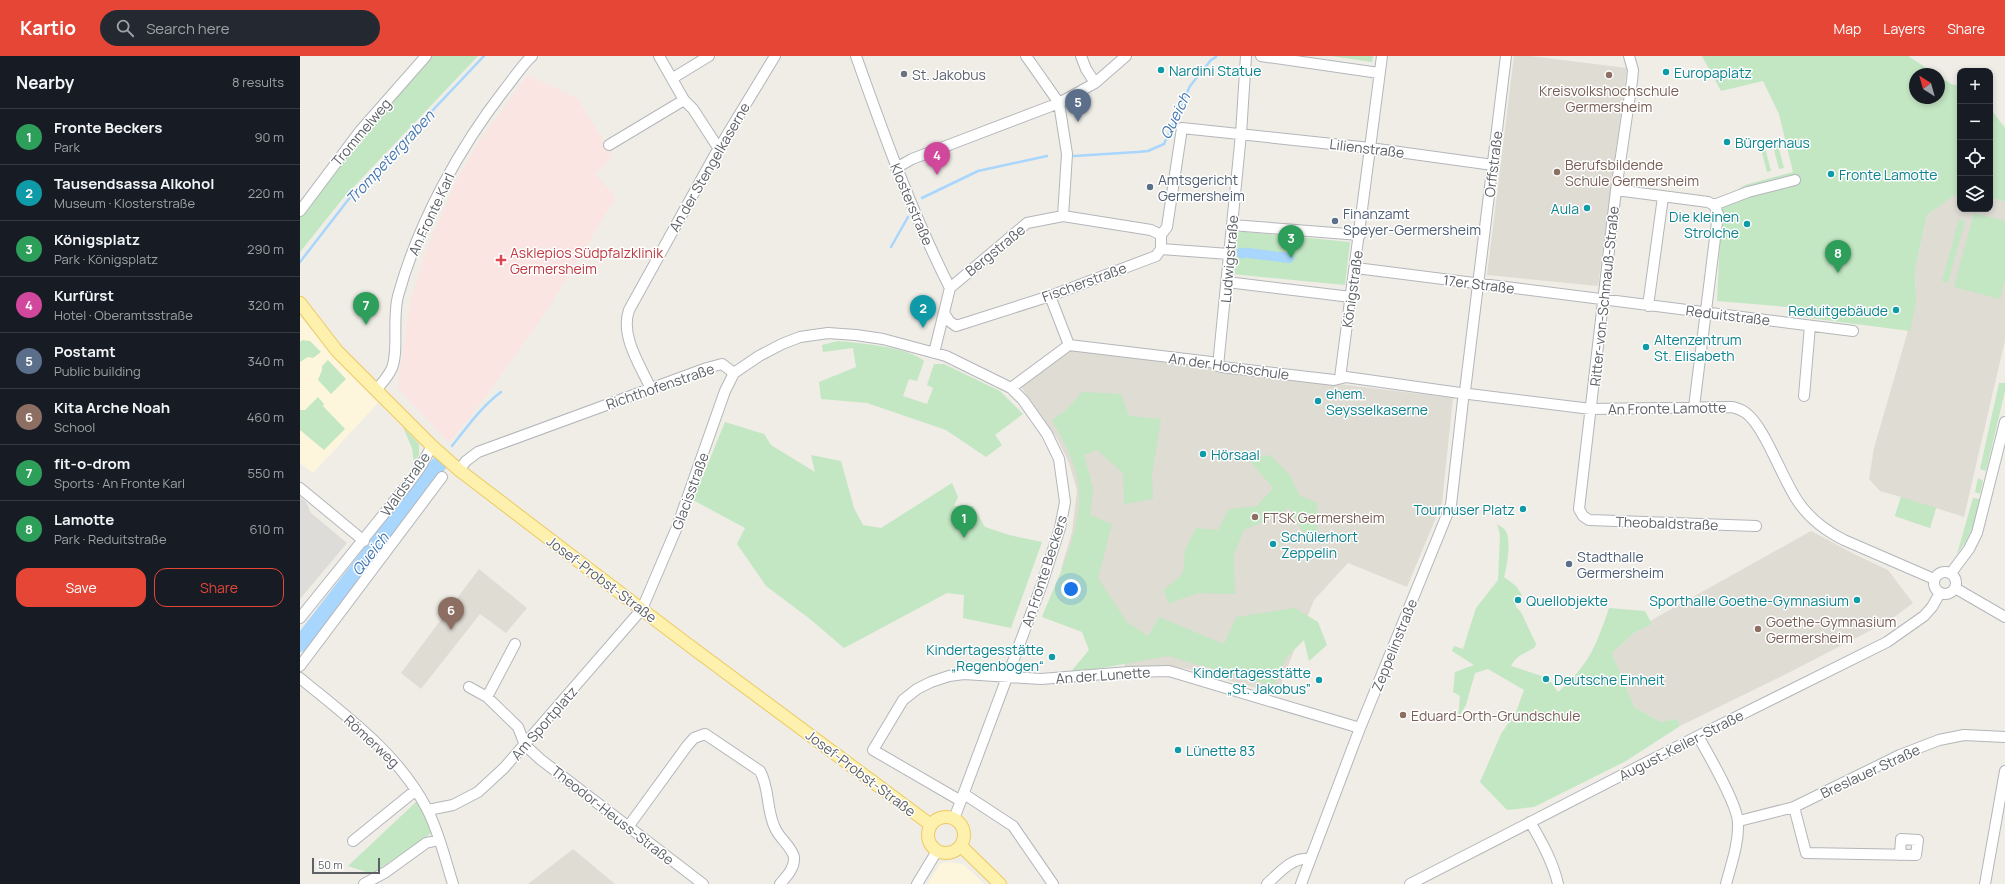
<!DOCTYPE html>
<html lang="en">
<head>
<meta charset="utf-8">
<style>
  :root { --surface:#171b24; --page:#242831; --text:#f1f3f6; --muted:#9ea1a6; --line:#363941; --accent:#e54636 }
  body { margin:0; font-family:Manrope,sans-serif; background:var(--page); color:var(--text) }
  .controls { position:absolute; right:12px; top:12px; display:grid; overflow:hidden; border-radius:8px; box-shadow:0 2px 6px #0003 }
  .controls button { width:36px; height:36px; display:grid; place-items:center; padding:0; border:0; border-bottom:1px solid var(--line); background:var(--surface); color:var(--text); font:20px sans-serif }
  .compass { position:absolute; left:1609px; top:12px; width:36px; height:36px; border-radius:50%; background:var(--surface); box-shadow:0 2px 6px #0003; rotate:323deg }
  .scale { position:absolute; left:12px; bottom:10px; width:68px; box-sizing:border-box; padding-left:4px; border:2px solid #5d6166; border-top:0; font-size:11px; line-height:14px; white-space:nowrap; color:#5d6166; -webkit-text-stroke:3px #fff; paint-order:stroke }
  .you { position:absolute; left:771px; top:533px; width:14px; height:14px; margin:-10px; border:3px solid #fff; border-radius:50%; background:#1a73e8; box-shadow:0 0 0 6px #1a73e833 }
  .badge { display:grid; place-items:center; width:26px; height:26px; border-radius:50%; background:var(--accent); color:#fff; font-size:13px; font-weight:700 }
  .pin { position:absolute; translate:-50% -33px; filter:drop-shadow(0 1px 2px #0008) }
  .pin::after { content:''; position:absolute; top:21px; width:14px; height:12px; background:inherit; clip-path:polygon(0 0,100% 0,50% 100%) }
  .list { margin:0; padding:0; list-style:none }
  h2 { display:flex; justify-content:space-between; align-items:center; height:52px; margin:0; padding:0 16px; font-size:17px }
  h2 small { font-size:13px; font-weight:400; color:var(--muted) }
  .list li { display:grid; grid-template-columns:26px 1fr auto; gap:12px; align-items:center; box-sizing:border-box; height:56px; padding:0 16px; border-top:1px solid var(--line) }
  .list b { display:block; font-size:15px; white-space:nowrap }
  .list p { margin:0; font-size:13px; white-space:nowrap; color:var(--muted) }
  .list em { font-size:13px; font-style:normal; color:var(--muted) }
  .actions { display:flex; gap:8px; padding:12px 16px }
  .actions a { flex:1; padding:9px 0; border:1px solid var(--accent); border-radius:12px; text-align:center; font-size:14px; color:var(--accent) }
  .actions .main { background:var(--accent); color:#fff }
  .icon { flex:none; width:22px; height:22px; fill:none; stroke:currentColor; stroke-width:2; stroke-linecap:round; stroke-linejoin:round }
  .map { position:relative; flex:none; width:1705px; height:828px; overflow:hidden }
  header { display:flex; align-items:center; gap:24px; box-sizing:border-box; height:56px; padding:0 20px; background:var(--accent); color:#fff }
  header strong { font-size:19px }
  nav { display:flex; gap:22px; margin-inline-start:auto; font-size:14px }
  .search { width:280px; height:36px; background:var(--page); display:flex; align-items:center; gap:10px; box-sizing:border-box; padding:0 14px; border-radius:22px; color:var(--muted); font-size:15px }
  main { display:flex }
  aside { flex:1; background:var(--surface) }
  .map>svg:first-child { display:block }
  .commercial { fill:#fdf6dd }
  .industrial { fill:#dedcd8 }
  .education { fill:#dfdcd4 }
  .medical { fill:#fbe5e3 }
  .green { fill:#c3e6c3 }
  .water { fill:#a8d6fd }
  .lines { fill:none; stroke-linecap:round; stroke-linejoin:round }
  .stream { stroke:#a8d6fd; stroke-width:2.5 }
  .canal { stroke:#a8d6fd; stroke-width:10 }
  .river { stroke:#a8d6fd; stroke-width:16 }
  .minor-casing { stroke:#b3b6ba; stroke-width:12 }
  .major-casing { stroke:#eec960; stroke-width:14 }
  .minor { stroke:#fff; stroke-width:10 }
  .major { stroke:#fdf1ad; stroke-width:12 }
  .culture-dot { fill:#0f9aa8; stroke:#fff; stroke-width:1.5 }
  .worship-dot { fill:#6b7280; stroke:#fff; stroke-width:1.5 }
  .education-dot { fill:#8d6e63; stroke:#fff; stroke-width:1.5 }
  .service-dot { fill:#5c6f8a; stroke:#fff; stroke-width:1.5 }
  .health-dot { fill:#e0444e; stroke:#fff; stroke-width:1.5 }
  .labels { text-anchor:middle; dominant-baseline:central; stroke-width:3; stroke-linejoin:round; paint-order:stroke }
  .culture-label { font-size:14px; fill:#0d838f; stroke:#fff; text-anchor:start }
  .worship-label { font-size:14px; fill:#5b616d; stroke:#fff; text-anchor:start }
  .education-label { font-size:14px; fill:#785e54; stroke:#fff; text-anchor:start }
  .street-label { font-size:14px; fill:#5d6166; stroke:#fff }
  .service-label { font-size:14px; fill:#4e5e75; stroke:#fff; text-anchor:start }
  .health-label { font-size:14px; fill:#be3a42; stroke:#fff; text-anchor:start }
  .water-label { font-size:15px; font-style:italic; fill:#4477af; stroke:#fff }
</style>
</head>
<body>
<header>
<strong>Kartio</strong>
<div class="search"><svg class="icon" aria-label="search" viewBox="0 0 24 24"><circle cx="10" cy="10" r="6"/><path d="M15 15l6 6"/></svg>Search here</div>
<nav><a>Map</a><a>Layers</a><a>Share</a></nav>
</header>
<main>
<aside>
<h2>Nearby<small>8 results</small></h2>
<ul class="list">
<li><span class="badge" style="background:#2e9e5b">1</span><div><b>Fronte Beckers</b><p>Park</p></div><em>90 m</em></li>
<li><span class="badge" style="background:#0f9aa8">2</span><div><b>Tausendsassa Alkohol</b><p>Museum · Klosterstraße</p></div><em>220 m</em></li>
<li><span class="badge" style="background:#2e9e5b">3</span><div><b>Königsplatz</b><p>Park · Königsplatz</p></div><em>290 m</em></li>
<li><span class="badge" style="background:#d1479c">4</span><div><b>Kurfürst</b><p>Hotel · Oberamtsstraße</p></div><em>320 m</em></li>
<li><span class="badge" style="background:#5c6f8a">5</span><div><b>Postamt</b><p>Public building</p></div><em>340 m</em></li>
<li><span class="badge" style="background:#8d6e63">6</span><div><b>Kita Arche Noah</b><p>School</p></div><em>460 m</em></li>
<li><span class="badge" style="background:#2e9e5b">7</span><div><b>fit-o-drom</b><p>Sports · An Fronte Karl</p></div><em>550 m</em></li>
<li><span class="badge" style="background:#2e9e5b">8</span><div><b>Lamotte</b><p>Park · Reduitstraße</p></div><em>610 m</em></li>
</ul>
<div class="actions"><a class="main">Save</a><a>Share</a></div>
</aside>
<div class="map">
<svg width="1705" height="828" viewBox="0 0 1705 828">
  <rect width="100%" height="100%" fill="#efede6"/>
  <path class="commercial" d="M 0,260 L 29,295 L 78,347 L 13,417 L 0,407 Z
    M 647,806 L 663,808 L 684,828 L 627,828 L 640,808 Z"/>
  <path class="industrial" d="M 0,441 L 6,446 L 11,457 L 47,487 L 0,543 Z"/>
  <path class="education" d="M 1214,0 L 1230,0 L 1327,12 L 1298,230 L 1187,219 Z
    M 1659,135 L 1660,153 L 1690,153 L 1690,141 L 1705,146 L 1705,284 L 1664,461 L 1636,452 L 1630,472 L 1595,460 L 1601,441 L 1580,435 L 1569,423 L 1574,392 L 1616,247 L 1615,214 L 1627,159 Z
    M 766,294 L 787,294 L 918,313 L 1153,342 L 1142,447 L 1107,531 L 1048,507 L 1014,544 L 977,638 L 888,613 L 868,610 L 826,611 L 761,513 L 772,476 L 777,434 L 769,407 L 758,384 L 719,328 Z
    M 1511,475 L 1556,499 L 1588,514 L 1613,547 L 1589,565 L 1492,615 L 1380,670 L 1377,663 L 1361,666 L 1334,651 L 1312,597 L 1334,577 L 1351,568 L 1350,565 Z
    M 179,513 L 227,552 L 206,577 L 180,558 L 121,633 L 101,617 Z
    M 273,793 L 315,828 L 228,828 Z"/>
  <path class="medical" d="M 228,19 L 277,42 L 313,100 L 295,118 L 316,141 L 248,253 L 186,340 L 149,387 L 97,331 L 111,242 L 126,195 L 157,123 L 180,84 Z"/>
  <path class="green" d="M 128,0 L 178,0 L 44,141 L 0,196 L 0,161 L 24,126 Z
    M 1032,0 L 1073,0 L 1072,6 Z
    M 1402,0 L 1608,0 L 1636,18 L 1615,18 L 1615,42 L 1639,42 L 1639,20 L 1651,28 L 1660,30 L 1660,135 L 1627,159 L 1615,214 L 1616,247 L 1610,275 L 1501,261 L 1500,252 L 1417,245 L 1422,143 L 1445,129 L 1493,116 L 1479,58 L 1463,25 L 1421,35 Z
    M 1690,52 L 1705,72 L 1705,146 L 1690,141 Z
    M 1478,89 L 1484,112 L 1479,113 L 1473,90 Z
    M 1465,92 L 1471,115 L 1467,116 L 1461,93 Z
    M 1674,157 L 1705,165 L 1705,223 L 1700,243 L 1654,231 Z
    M 1659,163 L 1665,165 L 1648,227 L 1642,225 Z
    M 936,175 L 1050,186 L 1045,229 L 932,218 Z
    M 2,284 L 10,285 L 21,296 L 13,302 L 8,301 L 0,306 L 0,286 Z
    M 538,285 C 558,287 609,291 624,305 L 617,325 L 609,323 L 603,340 L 627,348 L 633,332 L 627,329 L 634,308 L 644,308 L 700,335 L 723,358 L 695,379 L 702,389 L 686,401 L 646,374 L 567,347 L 521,343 L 519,326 L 556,311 L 553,292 L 523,296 L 522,289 Z
    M 28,304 L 46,323 L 31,338 L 18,324 L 22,314 L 22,310 Z
    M 1699,327 L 1705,327 L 1705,335 L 1686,415 L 1680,413 Z
    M 782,336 L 821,338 L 829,360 L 861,363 L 852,419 L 853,443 L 824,448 L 823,417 L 797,394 L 784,399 L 793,432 L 790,459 L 812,468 L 798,522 L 827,566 L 848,580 L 859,561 L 924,588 L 936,561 L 995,552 L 1018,566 L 1027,589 L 1009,605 L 1004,584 L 985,603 L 974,630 L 868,600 L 769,618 L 789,594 L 782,576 L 742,561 C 758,521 782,476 779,432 C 777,408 763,385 752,364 L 766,354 Z
    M 18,341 L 24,348 L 23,350 L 45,373 L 24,394 L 0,374 L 0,354 L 5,354 Z
    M 425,366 L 464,378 L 471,389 L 515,416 L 511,399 L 541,405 L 554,452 L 563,469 L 581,472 L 652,427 L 658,441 L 654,450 L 673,450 L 685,471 L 709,479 L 742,486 L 711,572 L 663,562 L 664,539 L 647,537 L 544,592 L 510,563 L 466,530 L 437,488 L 445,472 L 393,444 Z
    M 103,371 L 119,388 L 119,399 L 114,407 L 112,392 Z
    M 970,399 L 990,419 L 999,439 L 1017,447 L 1018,486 L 1002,475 L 989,452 L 965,465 L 944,474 L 934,498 L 935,538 L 898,537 L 868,548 L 864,534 L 883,517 L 885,493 L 896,472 L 918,474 L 929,453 L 957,450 L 973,432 L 948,403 Z
    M 1678,422 L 1683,425 L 1680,438 L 1675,436 Z
    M 1601,441 L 1636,452 L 1630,472 L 1595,460 Z
    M 1673,442 L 1680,443 C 1676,464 1671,481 1657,498 Z
    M 1197,468 C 1199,470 1203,471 1205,474 C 1212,482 1207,511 1204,521 L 1216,530 L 1222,539 L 1214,543 L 1216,551 L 1221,556 L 1236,588 L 1235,591 C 1225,598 1217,598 1211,610 L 1248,622 L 1258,636 C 1289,609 1296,590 1309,552 L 1345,555 L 1352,568 L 1334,577 L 1312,597 L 1334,651 L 1361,666 L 1377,663 L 1380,670 L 1326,705 L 1234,751 L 1207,754 L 1180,726 L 1201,678 L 1216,656 L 1224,634 L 1188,613 L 1175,617 L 1166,649 L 1158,662 L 1160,640 L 1153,636 L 1155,616 L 1174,609 L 1152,595 L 1154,590 L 1163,593 L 1176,552 L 1198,524 L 1200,479 Z
    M 116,746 L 123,754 L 133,776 L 72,818 L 48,810 Z"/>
  <path class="water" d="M936.5 197a5.5 5.5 0 1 1 11 0a5.5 5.5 0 1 1-11 0Z"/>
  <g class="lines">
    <path class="stream" d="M 774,100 L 837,96 L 848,95 L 864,88 L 890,30 L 911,4 L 916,1
      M 622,142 L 678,115 L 747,100
      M 591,191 L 608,161
      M 0,206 L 48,144 L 184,0
      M 152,390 C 167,371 181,351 201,336"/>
    <path class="canal" d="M 948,197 L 989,202"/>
    <path class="river" d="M 0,588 L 139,408"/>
    <defs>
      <path id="minor" d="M 359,0 L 384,44 L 393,53 L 419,93
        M 556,0 C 584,79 612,157 650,232 L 634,297
        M 726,0 L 759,47 L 767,98 L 763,160
        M 781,0 L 786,13 L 795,27
        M 961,0 L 1079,17
        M 1329,0 L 1333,14 L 1332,25 L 1316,134 L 1279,453 L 1283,460 L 1289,464 L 1456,470
        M 373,22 L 409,0
        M 309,89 L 384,44
        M 596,112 L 612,103 L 759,47 L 795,27 L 826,0
        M 1316,134 L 1408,146 L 1414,149
        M 1414,149 L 1448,136 L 1495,124
        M 0,155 L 60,75 L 126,0
        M 932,169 L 1060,179
        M 861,193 L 929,198
        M 1056,212 L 1553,275
        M 927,226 L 1051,241
        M 650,232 L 727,167 L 763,160 L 851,174 L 861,179
        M 750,240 L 769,289
        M 1348,250 L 1363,141
        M 644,257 L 649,265 L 656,270 L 750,240 L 856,200 L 861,193 L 861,179 L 867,171 L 882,72 L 1070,92 L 1193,109
        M 918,310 L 941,78 L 946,0
        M 1040,322 L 1082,0
        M 711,332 L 769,289 L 911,306 L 922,311 L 1034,324 L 1046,321 L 1160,337
        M 351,333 C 340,309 320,280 329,254 L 416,97 L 475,0
        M 76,334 C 82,327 88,321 92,312 C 99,294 92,262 98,240 C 118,167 159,92 205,33 C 214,22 222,9 232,0
        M 1165,335 C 1178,223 1193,112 1206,0
        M 1169,338 L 1291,353 L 1432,351 C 1437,352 1442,354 1446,357 C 1465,371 1483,425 1499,447 C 1511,464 1526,475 1544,484 L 1634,523
        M 1504,340 L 1510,270
        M 1394,351 L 1418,158 L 1414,149
        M 159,414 L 166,405 L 178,396 L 407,312 L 422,308 L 434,317
        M 0,432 L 64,485
        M1634 527a11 11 0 1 1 22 0a11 11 0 1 1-22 0Z
        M 1651,517 L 1669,493 L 1677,477 L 1705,366
        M 1655,532 L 1705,561
        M 0,562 L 108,428 L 121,410 L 132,390
        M 0,610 L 142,421
        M 0,622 C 47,661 98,697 127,753 C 139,776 145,803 153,828
        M 169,631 L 187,641 L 218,671 L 225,689 L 240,703 L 403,828
        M 187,641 L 215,588
        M 1398,680 C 1408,698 1438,749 1438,767 C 1439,787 1431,809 1426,828
        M 664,738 L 713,770 L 753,828
        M 661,745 L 573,694 L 603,644 L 617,633 L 631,626 L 649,620 L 664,618 L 741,623 L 829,616 L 869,615 L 1060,672
        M 1494,751 L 1506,797 L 1616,799 L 1618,784 L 1601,783 L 1600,799
        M 128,754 L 153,749 L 178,736 L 204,712 L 342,553 L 377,471 L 425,335 L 434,317 L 459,300 L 482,288 L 500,281 L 528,277 L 556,279 L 583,283 L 646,300 L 711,332 L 723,344 L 747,378 L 759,403 L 765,446 L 760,472 L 742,528 L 654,763
        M 1439,765 L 1494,751 L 1600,699 L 1639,684 L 1664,679 L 1705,681
        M 1230,766 C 1242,786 1253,806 1258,828
        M 328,771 L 387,690 L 394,682 L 405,678 L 460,715 C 470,733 466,754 475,772 C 479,782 492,791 494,801 C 495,812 487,820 480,828
        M 53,785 L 116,734
        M 64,828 L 86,816 L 126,787 L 139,784
        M 617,828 L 637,795
        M 967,828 C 979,817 993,800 1010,803
        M 1001,828 L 1060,672 L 1151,449 L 1163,344
        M 1110,828 L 1398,680 L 1587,586 L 1624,560 L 1632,551 L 1640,537
        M 1685,828 L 1705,715"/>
      <path id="major" d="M 0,247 L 37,295 L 132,390 L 159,414 L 382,584 L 631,769
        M628 779a18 18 0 1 1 36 0a18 18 0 1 1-36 0Z
        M 661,790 L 700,828"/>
    </defs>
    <use href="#minor" class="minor-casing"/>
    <use href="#major" class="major-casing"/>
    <use href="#minor" class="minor"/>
    <use href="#major" class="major"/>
  </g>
  <g class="culture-dot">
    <circle cx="861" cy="14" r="4"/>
    <circle cx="1366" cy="16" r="4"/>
    <circle cx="1427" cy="86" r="4"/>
    <circle cx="1531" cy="118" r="4"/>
    <circle cx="1287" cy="152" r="4"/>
    <circle cx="1447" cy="168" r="4"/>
    <circle cx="1596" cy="254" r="4"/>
    <circle cx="1346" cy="291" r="4"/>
    <circle cx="1018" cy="345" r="4"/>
    <circle cx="903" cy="398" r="4"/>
    <circle cx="1223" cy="453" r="4"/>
    <circle cx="973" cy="488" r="4"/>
    <circle cx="1218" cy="544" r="4"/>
    <circle cx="1557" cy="544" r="4"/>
    <circle cx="752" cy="601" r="4"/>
    <circle cx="1246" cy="623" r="4"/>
    <circle cx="1019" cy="624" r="4"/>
    <circle cx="878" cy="694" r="4"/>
  </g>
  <circle class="worship-dot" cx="604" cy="18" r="4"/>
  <g class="education-dot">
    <circle cx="1309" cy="19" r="4"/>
    <circle cx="1257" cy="116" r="4"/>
    <circle cx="955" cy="461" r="4"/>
    <circle cx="1458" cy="573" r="4"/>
    <circle cx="1103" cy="659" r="4"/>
  </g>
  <g class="service-dot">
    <circle cx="850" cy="131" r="4"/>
    <circle cx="1035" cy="165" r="4"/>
    <circle cx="1269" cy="508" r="4"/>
  </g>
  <path class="health-dot" d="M199 198h4v4h4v4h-4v4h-4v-4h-4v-4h4z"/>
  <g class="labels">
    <g class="culture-label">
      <text x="869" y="14">Nardini Statue</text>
      <text x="1374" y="16">Europaplatz</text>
      <text x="1435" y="86">Bürgerhaus</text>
      <text x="1539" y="118">Fronte Lamotte</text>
      <text x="1279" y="152" text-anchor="end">Aula</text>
      <text x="1439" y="160" text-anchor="end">Die kleinen<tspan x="1439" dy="16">Strolche</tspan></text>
      <text x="1588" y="254" text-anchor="end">Reduitgebäude</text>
      <text x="1354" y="283">Altenzentrum<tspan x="1354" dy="16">St. Elisabeth</tspan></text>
      <text x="1026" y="337">ehem.<tspan x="1026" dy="16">Seysselkaserne</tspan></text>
      <text x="911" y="398">Hörsaal</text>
      <text x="1215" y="453" text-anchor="end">Tournuser Platz</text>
      <text x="981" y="480">Schülerhort<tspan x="981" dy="16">Zeppelin</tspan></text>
      <text x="1226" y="544">Quellobjekte</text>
      <text x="1549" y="544" text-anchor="end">Sporthalle Goethe-Gymnasium</text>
      <text x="744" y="593" text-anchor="end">Kindertagesstätte<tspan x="744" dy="16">„Regenbogen“</tspan></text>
      <text x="1011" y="616" text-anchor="end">Kindertagesstätte<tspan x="1011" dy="16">„St. Jakobus”</tspan></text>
      <text x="1254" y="623">Deutsche Einheit</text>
      <text x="886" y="694">Lünette 83</text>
    </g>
    <g class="worship-label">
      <text x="612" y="18">St. Jakobus</text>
    </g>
    <g class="education-label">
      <text x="1309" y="34" text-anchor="middle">Kreisvolkshochschule<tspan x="1309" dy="16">Germersheim</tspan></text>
      <text x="1265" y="108">Berufsbildende<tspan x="1265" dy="16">Schule Germersheim</tspan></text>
      <text x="963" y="461">FTSK Germersheim</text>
      <text x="1466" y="565">Goethe-Gymnasium<tspan x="1466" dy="16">Germersheim</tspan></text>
      <text x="1111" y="659">Eduard-Orth-Grundschule</text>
    </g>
    <g class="street-label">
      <text transform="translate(61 76) rotate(-50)">Trommelweg</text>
      <text transform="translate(1067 92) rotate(7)">Lilienstraße</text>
      <text transform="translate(1193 108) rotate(-83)">Orffstraße</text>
      <text transform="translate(409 111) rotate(-60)">An der Stengelkaserne</text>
      <text transform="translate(612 148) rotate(67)">Klosterstraße</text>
      <text transform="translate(131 158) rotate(-65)">An Fronte Karl</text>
      <text transform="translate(695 194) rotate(-39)">Bergstraße</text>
      <text transform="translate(929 203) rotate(-85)">Ludwigstraße</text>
      <text transform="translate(784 226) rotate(-20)">Fischerstraße</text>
      <text transform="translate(1179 228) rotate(7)">17er Straße</text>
      <text transform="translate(1052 233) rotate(-82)">Königstraße</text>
      <text transform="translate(1304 240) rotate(-84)">Ritter-von-Schmauß-Straße</text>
      <text transform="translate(1428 259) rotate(7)">Reduitstraße</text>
      <text transform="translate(929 310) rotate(8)">An der Hochschule</text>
      <text transform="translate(360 330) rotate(-19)">Richthofenstraße</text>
      <text transform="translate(1367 352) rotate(-1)">An Fronte Lamotte</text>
      <text transform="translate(105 428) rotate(-55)">Waldstraße</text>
      <text transform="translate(390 435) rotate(-70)">Glacisstraße</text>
      <text transform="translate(1367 467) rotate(2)">Theobaldstraße</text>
      <text transform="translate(744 515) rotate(-72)">An Fronte Beckers</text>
      <text transform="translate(302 523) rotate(37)">Josef-Probst-Straße</text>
      <text transform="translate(1094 589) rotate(-68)">Zeppelinstraße</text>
      <text transform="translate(803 619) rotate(-4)">An der Lunette</text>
      <text transform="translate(244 667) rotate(-49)">Am Sportplatz</text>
      <text transform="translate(72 685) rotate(43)">Römerweg</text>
      <text transform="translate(1381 689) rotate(-27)">August-Keiler-Straße</text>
      <text transform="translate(1570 715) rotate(-25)">Breslauer Straße</text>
      <text transform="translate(561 717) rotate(37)">Josef-Probst-Straße</text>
      <text transform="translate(313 759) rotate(38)">Theodor-Heuss-Straße</text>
    </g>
    <g class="service-label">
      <text x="858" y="123">Amtsgericht<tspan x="858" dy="16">Germersheim</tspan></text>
      <text x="1043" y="157">Finanzamt<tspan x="1043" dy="16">Speyer-Germersheim</tspan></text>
      <text x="1277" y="500">Stadthalle<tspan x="1277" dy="16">Germersheim</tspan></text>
    </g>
    <g class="health-label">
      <text x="210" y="196">Asklepios Südpfalzklinik<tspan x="210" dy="16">Germersheim</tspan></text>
    </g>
    <g class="water-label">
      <text transform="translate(875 60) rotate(-64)">Queich</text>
      <text transform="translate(90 101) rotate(-47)">Trompetergraben</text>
      <text transform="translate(70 498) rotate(-52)">Queich</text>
    </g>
  </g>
</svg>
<div class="controls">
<button>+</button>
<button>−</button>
<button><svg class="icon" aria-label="locate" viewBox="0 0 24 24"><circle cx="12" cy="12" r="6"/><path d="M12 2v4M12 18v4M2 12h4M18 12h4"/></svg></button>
<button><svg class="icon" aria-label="layers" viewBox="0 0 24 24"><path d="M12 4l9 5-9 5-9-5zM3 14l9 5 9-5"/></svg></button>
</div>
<svg class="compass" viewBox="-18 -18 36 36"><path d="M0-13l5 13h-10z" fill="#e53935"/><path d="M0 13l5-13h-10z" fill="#9ea1a6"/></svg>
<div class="scale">50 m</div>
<div class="you"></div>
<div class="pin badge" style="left:664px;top:482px;background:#2e9e5b">1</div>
<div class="pin badge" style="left:623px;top:272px;background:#0f9aa8">2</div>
<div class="pin badge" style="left:991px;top:202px;background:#2e9e5b">3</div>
<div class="pin badge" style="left:637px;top:119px;background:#d1479c">4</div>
<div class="pin badge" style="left:778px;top:66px;background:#5c6f8a">5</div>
<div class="pin badge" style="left:151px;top:574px;background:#8d6e63">6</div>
<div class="pin badge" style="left:66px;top:269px;background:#2e9e5b">7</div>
<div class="pin badge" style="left:1538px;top:217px;background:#2e9e5b">8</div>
</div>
</main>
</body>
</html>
